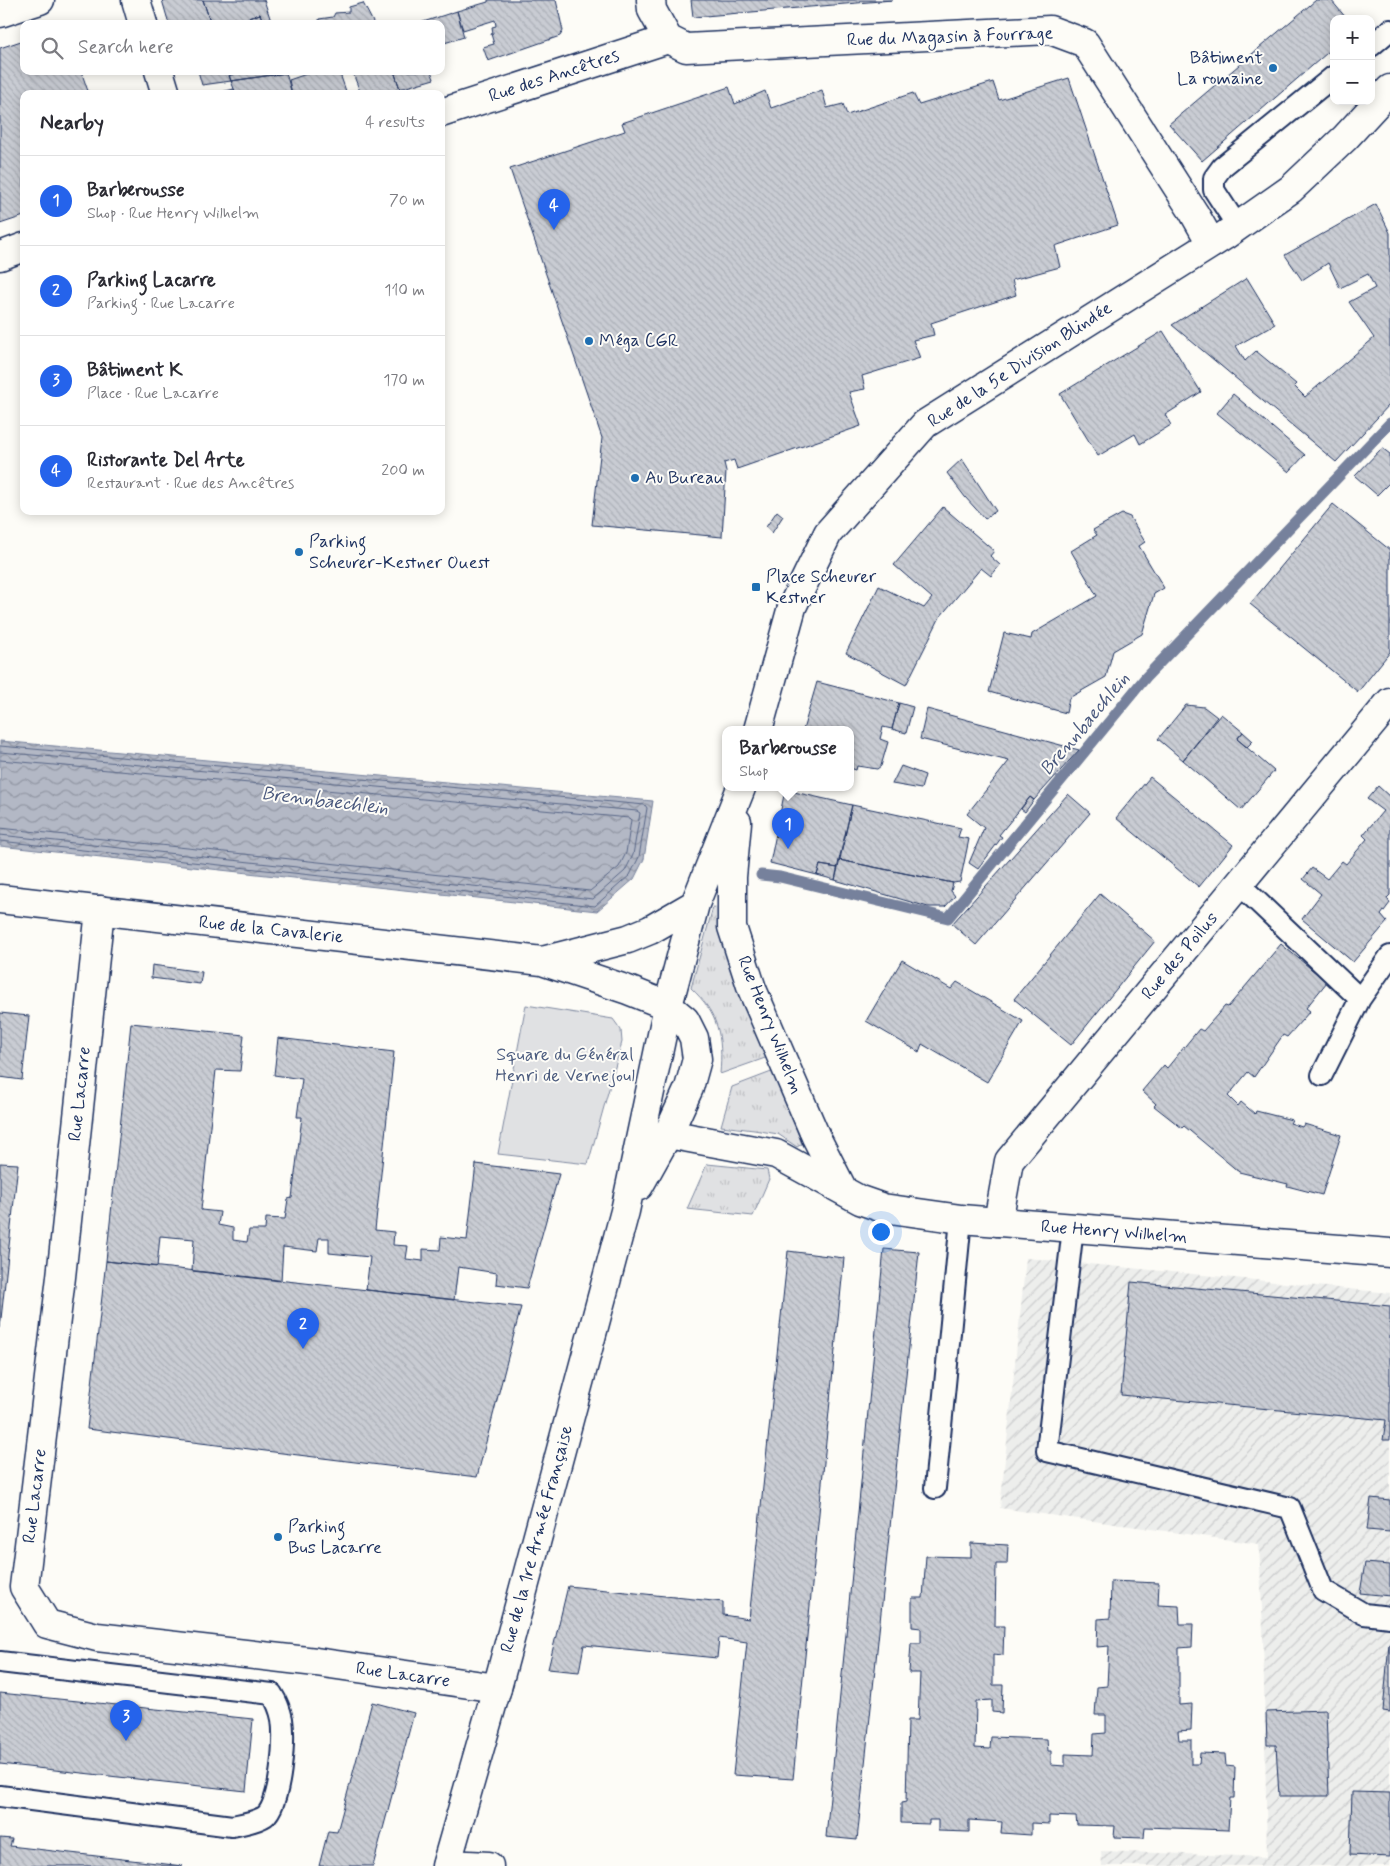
<!DOCTYPE html>
<html lang="en">
<head>
<meta charset="utf-8">
<style>
  :root { --surface:#fff; --page:#f7f7f7; --text:#2b2b33; --muted:#7c7c81; --line:#e1e1e2; --accent:#2563eb }
  body { margin:0; font-family:Mynerve,sans-serif; background:var(--page); color:var(--text) }
  .controls { position:absolute; right:15px; top:15px; display:grid; overflow:hidden; border-radius:10px; box-shadow:0 2px 12px #0003 }
  .controls button { width:45px; height:45px; display:grid; place-items:center; padding:0; border:0; border-bottom:1px solid var(--line); background:var(--surface); color:var(--text); font:25px sans-serif }
  .you { position:absolute; left:880px; top:1231px; width:18px; height:18px; margin:-12px; border:4px solid #fff; border-radius:50%; background:#1a73e8; box-shadow:0 0 0 8px #1a73e833 }
  .badge { display:grid; place-items:center; width:32px; height:32px; border-radius:50%; background:var(--accent); color:#fff; font-size:16px; font-weight:700 }
  .pin { position:absolute; translate:-50% -41px; filter:drop-shadow(0 1px 2px #0008) }
  .pin::after { content:''; position:absolute; top:26px; width:18px; height:15px; background:inherit; clip-path:polygon(0 0,100% 0,50% 100%) }
  .popup { position:absolute; left:722px; top:726px; width:132px; height:65px; box-sizing:border-box; display:grid; place-content:center; border-radius:10px; background:var(--surface); filter:drop-shadow(0 1px 4px #0005); font-size:16px; white-space:nowrap; color:var(--muted) }
  .popup b { font-size:19px; color:var(--text) }
  .popup::after { content:''; position:absolute; left:50%; top:100%; margin-left:-10px; border:10px solid transparent; border-top-color:var(--surface) }
  .list { margin:0; padding:0; list-style:none }
  h2 { display:flex; justify-content:space-between; align-items:center; height:65px; margin:0; padding:0 20px; font-size:21px }
  h2 small { font-size:16px; font-weight:400; color:var(--muted) }
  .list li { display:grid; grid-template-columns:32px 1fr auto; gap:15px; align-items:center; box-sizing:border-box; height:90px; padding:0 20px; border-top:1px solid var(--line) }
  .list b { display:block; font-size:19px; white-space:nowrap }
  .list p { margin:0; font-size:16px; white-space:nowrap; color:var(--muted) }
  .list em { font-size:16px; font-style:normal; color:var(--muted) }
  .icon { flex:none; width:28px; height:28px; fill:none; stroke:currentColor; stroke-width:2; stroke-linecap:round; stroke-linejoin:round }
  .map { position:relative; flex:none; width:1390px; height:1866px; overflow:hidden }
  .search { position:absolute; background:var(--surface); box-shadow:0 2px 12px #0003; left:20px; top:20px; width:425px; height:55px; display:flex; align-items:center; gap:12px; box-sizing:border-box; padding:0 18px; border-radius:10px; color:var(--muted); font-size:19px }
  .panel { position:absolute; background:var(--surface); box-shadow:0 2px 12px #0003; left:20px; top:90px; width:425px; height:425px; border-radius:10px }
  .map>svg:first-child { display:block }
  .industrial { fill:url(#industrial-furrows) }
  .grass { fill:url(#grass-tufts); stroke:#7e88a0 }
  .park { fill:#e0e1e3; stroke:#7e88a0 }
  .water { fill:url(#water-waves); stroke:#76819c }
  .lines { fill:none; stroke-linecap:round; stroke-linejoin:round }
  .shore { stroke:#586687; stroke-width:1 }
  .stream { stroke:#76819c; stroke-width:11 }
  .building { fill:url(#building-back-hatch); stroke:#1b2f5e }
  .lane-casing { stroke:#1b2f5e; stroke-width:24 }
  .street-casing { stroke:#1b2f5e; stroke-width:31 }
  .secondary-casing { stroke:#1b2f5e; stroke-width:31 }
  .lane { stroke:#fdfcf7; stroke-width:20 }
  .street { stroke:#fdfcf7; stroke-width:28 }
  .secondary { stroke:#fdfcf7; stroke-width:28 }
  .poi-dot { fill:#1f6fb2; stroke:#fdfcf7; stroke-width:2 }
  .labels { text-anchor:middle; dominant-baseline:central; stroke-width:4; stroke-linejoin:round; paint-order:stroke }
  .street-label { font-size:18px; fill:#1b2f5e; stroke:#fdfcf7 }
  .poi-label { font-size:18px; fill:#1b2f5e; stroke:#fdfcf7; text-anchor:start }
  .park-label { font-size:18px; fill:#4c5c7f; stroke:#fdfcf7 }
  .water-label { font-size:19px; font-style:italic; fill:#49587d; stroke:#fdfcf7 }
</style>
</head>
<body>
<div class="map">
<svg width="1390" height="1866" viewBox="0 0 1390 1866">
  <defs>
    <pattern id="industrial-furrows" width="10" height="10" patternUnits="userSpaceOnUse" patternTransform="scale(1.25)"><rect width="10" height="10" fill="#edeeec"/><path d="M-1 1l2-2M0 10L10 0M9 11l2-2" fill="none" stroke="#cbcccd"/></pattern>
    <pattern id="grass-tufts" width="24" height="20" patternUnits="userSpaceOnUse" patternTransform="scale(1.25)"><rect width="24" height="20" fill="#e0e1e3"/><path d="M3 7l-1-3M5 7V3M7 7l1-3M15 17l-1-3M17 17v-4M19 17l1-3" fill="none" stroke="#c0c1c5"/></pattern>
    <pattern id="water-waves" width="16" height="10" patternUnits="userSpaceOnUse" patternTransform="scale(1.25)"><rect width="16" height="10" fill="#b3b8c5"/><path d="M0 5q4-4 8 0t8 0" fill="none" stroke="#9196a3"/></pattern>
    <pattern id="building-back-hatch" width="6" height="6" patternUnits="userSpaceOnUse" patternTransform="scale(1.25)"><rect width="6" height="6" fill="#c9ccd3"/><path d="M-1 5l2 2M0 0l6 6M5-1l2 2" fill="none" stroke="#acb0b8"/></pattern>
  </defs>
  <rect width="100%" height="100%" fill="#fdfcf7"/>
  <filter id="ink" filterUnits="userSpaceOnUse"><feTurbulence type="fractalNoise" baseFrequency=".02" numOctaves="2"/><feDisplacementMap in="SourceGraphic" scale="10" xChannelSelector="R" yChannelSelector="G"/><feConvolveMatrix kernelMatrix="1 2 1 2 8 2 1 2 1" color-interpolation-filters="sRGB"/></filter>
  <g filter="url(#ink)">
    <path class="industrial" d="M 1026,1258 L 1390,1293 L 1390,1866 L 1102,1866 L 1101,1851 L 1267,1857 L 1263,1629 L 1259,1544 L 1000,1508 Z"/>
    <path class="grass" d="M 713,907 L 721,908 L 768,1057 L 720,1074 C 723,1037 719,1014 691,988 Z
      M 774,1071 L 802,1144 L 797,1147 L 778,1134 L 754,1130 L 721,1126 L 732,1087 Z
      M 707,1164 L 767,1170 L 769,1179 L 753,1216 L 687,1209 Z"/>
    <path class="park" d="M 526,1005 L 613,1019 L 621,1030 L 622,1042 L 588,1164 L 498,1154 Z"/>
    <path class="water" d="M 0,741 L 653,801 L 644,859 L 634,879 L 597,911 L 0,846 Z"/>
    <g class="lines">
      <path class="shore" d="M 0,746 L 645,805 L 647,808 L 639,857 L 630,875 L 595,906 L 0,841
        M 0,752 L 637,811 L 640,813 L 633,855 L 625,871 L 593,899 L 0,835
        M 0,760 L 629,818 L 631,820 L 626,853 L 619,867 L 590,891 L 0,828"/>
      <path class="stream" d="M 761,875 L 780,877 L 948,918 L 1146,677 L 1390,423"/>
    </g>
    <path class="building" d="M 162,0 L 203,0 L 211,24 L 169,24 Z
      M 203,0 L 264,0 L 272,24 L 259,24 L 258,21 L 262,19 L 260,14 L 231,24 L 211,24 Z
      M 488,0 L 556,0 L 563,31 L 560,36 L 488,61 L 483,47 L 494,44 L 491,34 L 493,33 L 492,27 L 496,26 L 495,20 L 463,30 L 457,11 L 488,2 Z
      M 691,0 L 892,0 L 693,17 Z
      M 1316,0 L 1331,0 L 1347,19 L 1334,19 L 1334,47 L 1202,161 L 1169,124 Z
      M 363,3 L 374,24 L 318,24 L 320,24 L 319,19 L 333,17 L 335,13 L 349,12 L 349,7 Z
      M 457,11 L 464,37 L 441,44 L 441,24 L 417,24 Z
      M 260,14 L 262,19 L 249,24 L 231,24 Z
      M 24,40 L 24,71 L 81,71 L 89,94 L 24,94 L 24,216 L 0,224 L 0,48 Z
      M 198,71 L 228,71 L 231,81 L 202,85 Z
      M 242,71 L 286,71 L 286,73 L 231,81 L 229,76 Z
      M 315,71 L 339,71 L 347,94 L 292,94 L 289,80 Z
      M 352,71 L 394,71 L 400,89 L 385,94 L 361,94 Z
      M 394,71 L 431,71 L 434,79 L 400,89 Z
      M 286,73 L 292,94 L 236,94 L 231,81 Z
      M 1069,78 L 1118,225 L 1055,246 L 1060,267 L 1012,280 L 1016,295 L 931,323 L 934,335 L 913,340 L 920,358 L 862,376 L 865,389 L 849,392 L 861,426 L 737,469 L 734,460 L 724,463 L 726,471 L 722,537 L 592,525 L 602,438 L 510,169 L 625,131 L 622,123 L 729,87 L 735,104 L 765,91 L 771,108 L 822,90 L 827,108 L 843,104 L 847,115 L 913,93 L 919,105 L 993,82 L 999,100 Z
      M 234,89 L 236,94 L 213,94 Z
      M 1376,204 L 1390,233 L 1390,404 L 1336,462 L 1172,325 L 1247,278 L 1275,324 L 1236,346 L 1245,361 L 1256,351 L 1296,384 L 1294,386 L 1305,397 L 1374,338 L 1349,302 L 1375,288 L 1368,274 L 1340,288 L 1328,263 L 1302,280 L 1285,255 Z
      M 1163,331 L 1201,392 L 1165,415 L 1171,425 L 1140,444 L 1135,434 L 1098,456 L 1060,394 Z
      M 1233,394 L 1305,455 L 1289,472 L 1217,413 Z
      M 1382,448 L 1390,454 L 1390,482 L 1377,495 L 1355,476 Z
      M 962,459 L 996,511 L 985,519 L 965,497 L 947,473 Z
      M 1333,504 L 1390,550 L 1390,652 L 1358,692 L 1250,604 Z
      M 943,507 L 994,551 L 990,556 L 1000,565 L 991,576 L 981,568 L 940,617 L 906,685 L 846,653 L 879,586 L 924,608 L 932,598 L 894,565 Z
      M 777,511 L 783,516 L 772,533 L 766,527 Z
      M 1122,514 L 1130,517 L 1145,542 L 1139,546 L 1164,588 L 1154,594 L 1142,634 L 1113,651 L 1106,677 L 1069,698 L 1066,713 L 989,692 L 1004,633 L 1031,639 L 1032,634 L 1097,596 L 1071,551 L 1097,535 L 1093,530 Z
      M 817,682 L 899,703 L 892,729 L 883,727 L 880,739 L 888,742 L 881,766 L 877,769 L 857,766 L 856,770 L 850,768 L 850,730 L 803,730 Z
      M 899,703 L 913,707 L 906,733 L 892,729 Z
      M 1186,705 L 1204,707 L 1217,717 L 1183,760 L 1158,739 Z
      M 927,709 L 1079,750 L 1034,800 L 1030,797 L 999,835 L 1002,837 L 978,869 L 969,863 L 984,828 L 967,814 L 1009,761 L 920,739 Z
      M 1221,714 L 1243,732 L 1237,739 L 1274,771 L 1241,810 L 1183,760 Z
      M 1243,732 L 1253,741 L 1247,747 L 1237,739 Z
      M 901,766 L 925,775 L 921,789 L 892,784 Z
      M 1150,777 L 1233,845 L 1199,887 L 1116,818 Z
      M 1378,786 L 1390,797 L 1390,895 L 1387,898 L 1390,903 L 1381,915 L 1387,922 L 1353,962 L 1302,919 L 1321,894 L 1303,879 L 1312,868 L 1327,879 L 1342,861 L 1346,864 L 1367,839 L 1363,835 L 1383,811 L 1367,799 Z
      M 785,790 L 852,805 L 838,868 L 820,865 L 817,875 L 770,863 Z
      M 1068,794 L 1090,813 L 976,945 L 952,924 Z
      M 1030,797 L 1034,800 L 1025,812 L 1021,809 Z
      M 852,805 L 961,828 L 958,837 L 969,839 L 960,882 L 953,883 L 839,860 Z
      M 839,860 L 953,883 L 951,891 L 955,896 L 945,907 L 928,907 L 835,880 Z
      M 820,865 L 838,868 L 835,880 L 817,875 Z
      M 1100,894 L 1155,941 L 1071,1045 L 1014,999 Z
      M 1281,944 L 1327,982 L 1306,1008 L 1310,1011 L 1287,1037 L 1283,1035 L 1254,1077 L 1248,1072 L 1228,1096 L 1238,1106 L 1241,1102 L 1255,1114 L 1256,1111 L 1292,1120 L 1290,1123 L 1302,1127 L 1304,1124 L 1341,1135 L 1322,1195 L 1287,1186 L 1288,1184 L 1239,1172 L 1184,1126 L 1182,1128 L 1154,1106 L 1156,1104 L 1142,1091 L 1164,1065 L 1167,1068 L 1199,1029 L 1203,1031 L 1225,1006 L 1228,1007 Z
      M 902,960 L 951,989 L 957,982 L 1023,1021 L 987,1082 L 922,1044 L 919,1052 L 866,1021 Z
      M 152,965 L 202,972 L 200,984 L 151,978 Z
      M 0,1013 L 29,1016 L 22,1080 L 0,1077 Z
      M 131,1023 L 244,1035 L 240,1071 L 216,1070 L 201,1210 L 220,1212 L 218,1225 L 233,1228 L 233,1240 L 247,1242 L 249,1230 L 265,1230 L 266,1218 L 285,1219 L 288,1199 L 292,1198 L 302,1117 L 297,1117 L 302,1079 L 274,1075 L 278,1038 L 394,1052 L 375,1230 L 394,1232 L 393,1245 L 408,1246 L 406,1259 L 423,1261 L 423,1249 L 440,1250 L 441,1237 L 467,1240 L 476,1164 L 559,1174 L 527,1288 L 496,1284 L 497,1273 L 458,1267 L 454,1300 L 366,1290 L 370,1257 L 329,1253 L 329,1238 L 319,1238 L 317,1251 L 283,1247 L 281,1281 L 192,1271 L 194,1239 L 160,1236 L 157,1267 L 106,1261 Z
      M 0,1163 L 18,1164 L 0,1328 Z
      M 884,1249 L 919,1252 L 857,1840 L 826,1837 Z
      M 788,1251 L 844,1258 L 793,1779 L 733,1775 L 747,1642 L 719,1638 L 717,1658 L 584,1645 L 579,1672 L 548,1669 L 568,1586 L 723,1602 L 723,1615 L 749,1619 Z
      M 106,1261 L 521,1307 L 477,1477 L 87,1429 Z
      M 1131,1282 L 1390,1306 L 1390,1440 L 1383,1440 L 1386,1420 L 1121,1395 Z
      M 1371,1498 L 1390,1500 L 1390,1532 L 1367,1530 Z
      M 971,1543 L 1008,1545 L 1007,1564 L 996,1564 L 995,1626 L 1004,1626 L 1003,1655 L 993,1654 L 993,1685 L 1003,1685 L 1002,1713 L 992,1712 L 992,1700 L 976,1701 L 975,1748 L 990,1749 L 991,1737 L 1047,1739 L 1048,1751 L 1051,1751 L 1051,1765 L 1065,1766 L 1065,1754 L 1093,1755 L 1094,1734 L 1106,1733 L 1106,1715 L 1095,1715 L 1097,1687 L 1107,1686 L 1109,1646 L 1097,1647 L 1098,1619 L 1110,1618 L 1111,1581 L 1159,1583 L 1158,1605 L 1179,1606 L 1180,1624 L 1193,1624 L 1192,1647 L 1179,1648 L 1179,1705 L 1192,1704 L 1191,1730 L 1178,1731 L 1179,1740 L 1191,1740 L 1191,1764 L 1199,1764 L 1200,1753 L 1225,1754 L 1226,1766 L 1235,1767 L 1234,1798 L 1230,1798 L 1228,1830 L 1145,1827 L 1144,1838 L 1114,1837 L 1115,1826 L 1077,1825 L 1076,1817 L 1049,1816 L 1049,1824 L 1031,1823 L 1031,1835 L 1001,1833 L 1002,1822 L 969,1820 L 969,1832 L 938,1831 L 938,1820 L 929,1820 L 929,1824 L 901,1823 L 901,1803 L 906,1802 L 908,1720 L 918,1720 L 920,1673 L 909,1673 L 911,1643 L 921,1643 L 921,1628 L 912,1627 L 912,1598 L 923,1598 L 926,1556 L 971,1557 Z
      M 1365,1563 L 1390,1565 L 1390,1596 L 1360,1593 Z
      M 1389,1643 L 1390,1643 L 1390,1712 L 1383,1711 Z
      M 0,1693 L 253,1719 L 246,1791 L 0,1764 Z
      M 372,1702 L 414,1713 L 373,1866 L 319,1866 L 328,1831 L 337,1832 Z
      M 1326,1710 L 1329,1796 L 1279,1796 L 1276,1745 L 1267,1745 L 1266,1712 Z
      M 1352,1792 L 1390,1793 L 1390,1857 L 1350,1855 Z
      M 0,1838 L 12,1839 L 10,1846 L 183,1866 L 0,1866 Z"/>
    <g class="lines">
      <defs>
        <path id="lane" d="M 1371,46 L 1390,30
          M 1238,227 L 1214,190 L 1214,178 L 1222,167 L 1334,76
          M 1239,884 L 1360,999 L 1322,1075
          M 1360,999 L 1390,956
          M 1073,1228 L 1047,1451 L 1290,1508 L 1323,1590 L 1364,1614 L 1390,1617
          M 935,1488 L 961,1219
          M 0,1662 L 272,1694 C 277,1702 280,1709 282,1719 C 285,1739 281,1803 265,1816 C 256,1822 242,1824 232,1826 L 0,1796"/>
        <path id="street" d="M 136,0 L 143,24
          M 159,71 L 166,94
          M 441,113 L 668,39
          M 0,256 L 24,247
          M 100,910 L 61,1277 L 24,1587 L 47,1624 L 97,1637 L 316,1662 L 497,1688
          M 998,1222 L 1009,1161 L 1390,702
          M 447,1864 L 489,1866"/>
        <path id="secondary" d="M 651,0 L 652,10 L 668,39 L 686,48 L 1050,30 L 1085,43 L 1194,213 L 1211,243
          M 0,13 L 40,0
          M 758,730 L 792,607 L 828,533 L 925,424 L 1224,236 L 1291,189 L 1345,138 L 1390,89
          M 737,822 L 732,877 L 732,927 L 752,989 L 816,1137 L 843,1190
          M 0,899 L 542,961 L 628,990 L 668,1006 L 685,1020 L 694,1038 L 697,1059 L 689,1088 L 668,1134 L 639,1186
          M 542,961 L 628,939 L 650,930 L 695,904
          M 668,1134 L 776,1154 L 860,1200 L 883,1208 L 961,1219 L 1390,1253
          M 446,1866 L 497,1688 L 625,1211 L 668,1006 L 695,904 L 741,788"/>
      </defs>
      <use href="#lane" class="lane-casing"/>
      <use href="#street" class="street-casing"/>
      <use href="#secondary" class="secondary-casing"/>
      <use href="#lane" class="lane"/>
      <use href="#street" class="street"/>
      <use href="#secondary" class="secondary"/>
    </g>
  </g>
  <g class="poi-dot">
    <circle cx="1273" cy="68" r="5"/>
    <circle cx="589" cy="341" r="5"/>
    <circle cx="635" cy="478" r="5"/>
    <circle cx="299" cy="552" r="5"/>
    <rect x="751" y="582" width="10" height="10" rx="2.5"/>
    <circle cx="278" cy="1537" r="5"/>
  </g>
  <g class="labels">
    <g class="street-label">
      <text transform="translate(950 37) rotate(-2)">Rue du Magasin à Fourrage</text>
      <text transform="translate(554 76) rotate(-18)">Rue des Ancêtres</text>
      <text transform="translate(1020 365) rotate(-33)">Rue de la 5e Division Blindée</text>
      <text transform="translate(271 930) rotate(6)">Rue de la Cavalerie</text>
      <text transform="translate(1180 956) rotate(-50)">Rue des Poilus</text>
      <text transform="translate(770 1025) rotate(68)">Rue Henry Wilhelm</text>
      <text transform="translate(80 1094) rotate(-84)">Rue Lacarre</text>
      <text transform="translate(1114 1232) rotate(4)">Rue Henry Wilhelm</text>
      <text transform="translate(35 1496) rotate(-83)">Rue Lacarre</text>
      <text transform="translate(537 1539) rotate(-75)">Rue de la 1re Armée Française</text>
      <text transform="translate(403 1675) rotate(8)">Rue Lacarre</text>
    </g>
    <g class="poi-label">
      <text x="1263" y="58" text-anchor="end">Bâtiment<tspan x="1263" dy="21">La romaine</tspan></text>
      <text x="599" y="341">Méga CGR</text>
      <text x="645" y="478">Au Bureau</text>
      <text x="309" y="542">Parking<tspan x="309" dy="21">Scheurer-Kestner Ouest</tspan></text>
      <text x="766" y="577">Place Scheurer<tspan x="766" dy="21">Kestner</tspan></text>
      <text x="288" y="1527">Parking<tspan x="288" dy="21">Bus Lacarre</tspan></text>
    </g>
    <g class="park-label">
      <text x="565" y="1055">Square du Général<tspan x="565" dy="21">Henri de Vernejoul</tspan></text>
    </g>
    <g class="water-label">
      <text transform="translate(1085 724) rotate(-50)">Brennbaechlein</text>
      <text transform="translate(325 801) rotate(7)">Brennbaechlein</text>
    </g>
  </g>
</svg>
<div class="controls">
<button>+</button>
<button>−</button>
</div>
<div class="you"></div>
<div class="pin badge" style="left:788px;top:849px">1</div>
<div class="popup"><b>Barberousse</b>Shop</div>
<div class="pin badge" style="left:303px;top:1349px">2</div>
<div class="pin badge" style="left:126px;top:1741px">3</div>
<div class="pin badge" style="left:554px;top:230px">4</div>
<div class="search"><svg class="icon" aria-label="search" viewBox="0 0 24 24"><circle cx="10" cy="10" r="6"/><path d="M15 15l6 6"/></svg>Search here</div>
<section class="panel">
<h2>Nearby<small>4 results</small></h2>
<ul class="list">
<li><span class="badge">1</span><div><b>Barberousse</b><p>Shop · Rue Henry Wilhelm</p></div><em>70 m</em></li>
<li><span class="badge">2</span><div><b>Parking Lacarre</b><p>Parking · Rue Lacarre</p></div><em>110 m</em></li>
<li><span class="badge">3</span><div><b>Bâtiment K</b><p>Place · Rue Lacarre</p></div><em>170 m</em></li>
<li><span class="badge">4</span><div><b>Ristorante Del Arte</b><p>Restaurant · Rue des Ancêtres</p></div><em>200 m</em></li>
</ul>
</section>
</div>
</body>
</html>
